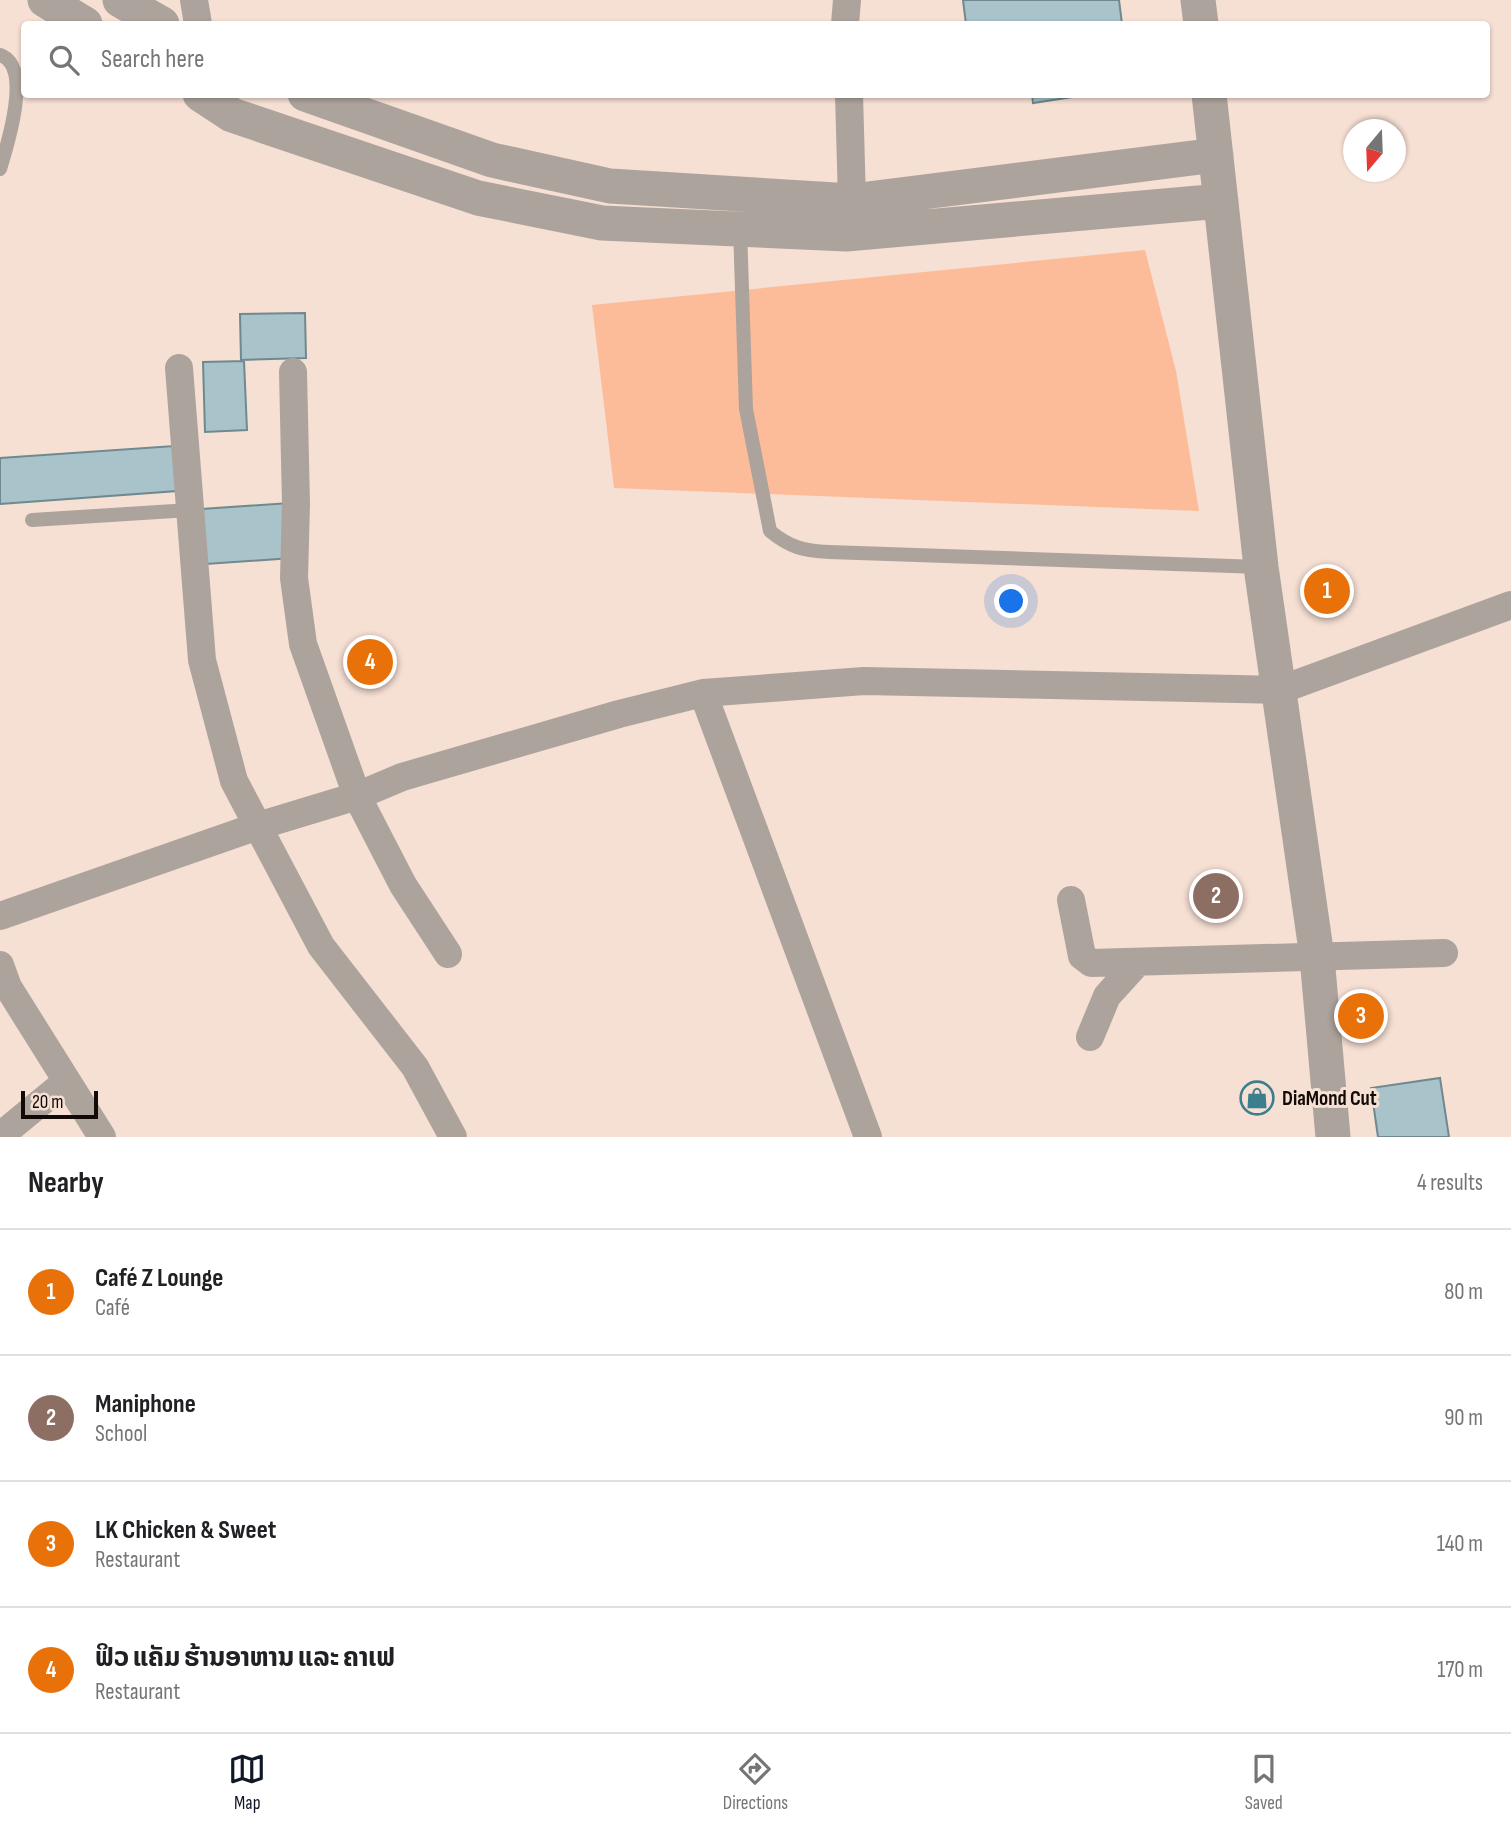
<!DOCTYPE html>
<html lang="en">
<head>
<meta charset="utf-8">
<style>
  :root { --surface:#fff; --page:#f6f6f6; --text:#202124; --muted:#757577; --line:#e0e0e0; --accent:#111827 }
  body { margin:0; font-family:"Sofia Sans Condensed","Noto Sans Lao",sans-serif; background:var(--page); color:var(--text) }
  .compass { position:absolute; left:1343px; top:119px; width:63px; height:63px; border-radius:50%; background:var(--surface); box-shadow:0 2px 5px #0004; rotate:199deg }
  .scale { position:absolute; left:21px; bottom:18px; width:77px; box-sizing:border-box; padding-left:7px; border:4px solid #120a07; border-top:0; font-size:19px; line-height:24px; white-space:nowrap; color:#120a07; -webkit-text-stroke:5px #f6dfd3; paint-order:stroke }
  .you { position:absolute; left:1012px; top:602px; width:24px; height:24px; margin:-18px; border:5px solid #fff; border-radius:50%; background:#1a73e8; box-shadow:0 0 0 10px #1a73e833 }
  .badge { display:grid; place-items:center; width:46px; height:46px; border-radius:50%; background:var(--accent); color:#fff; font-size:23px; font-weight:700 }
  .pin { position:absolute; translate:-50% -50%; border:4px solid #fff; box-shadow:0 2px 7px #0006 }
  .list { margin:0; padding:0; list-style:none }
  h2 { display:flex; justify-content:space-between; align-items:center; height:91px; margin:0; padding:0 28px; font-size:30px }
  h2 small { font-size:23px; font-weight:400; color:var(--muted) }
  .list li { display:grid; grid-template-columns:46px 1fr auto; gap:21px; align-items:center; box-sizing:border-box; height:126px; padding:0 28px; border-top:2px solid var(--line) }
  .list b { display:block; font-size:26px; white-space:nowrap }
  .list p { margin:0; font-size:23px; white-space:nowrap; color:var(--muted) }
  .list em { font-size:23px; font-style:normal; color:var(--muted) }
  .icon { flex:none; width:38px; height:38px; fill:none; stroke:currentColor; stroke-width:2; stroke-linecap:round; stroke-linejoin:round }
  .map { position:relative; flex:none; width:1511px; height:1137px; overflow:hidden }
  .search { position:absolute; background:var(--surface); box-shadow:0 2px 5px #0004; left:21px; right:21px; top:21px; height:77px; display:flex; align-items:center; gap:18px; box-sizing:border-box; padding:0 24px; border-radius:7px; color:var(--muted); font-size:26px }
  .sheet { height:595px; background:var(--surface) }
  nav { display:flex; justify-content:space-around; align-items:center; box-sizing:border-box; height:98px; border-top:2px solid var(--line); background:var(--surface); font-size:19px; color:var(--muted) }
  nav a { display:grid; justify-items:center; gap:4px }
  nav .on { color:var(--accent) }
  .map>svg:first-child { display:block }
  .green { fill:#fcbc99 }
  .building { fill:#a8c3c9; stroke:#6f898f; stroke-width:2 }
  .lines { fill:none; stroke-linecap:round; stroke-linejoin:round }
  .service { stroke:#ada39d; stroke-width:14 }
  .minor { stroke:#ada39d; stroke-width:28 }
  .tertiary { stroke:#ada39d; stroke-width:35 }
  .labels { text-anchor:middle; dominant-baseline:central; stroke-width:6; stroke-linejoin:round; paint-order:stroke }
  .poi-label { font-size:21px; font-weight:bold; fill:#120a07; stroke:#f6dfd3; text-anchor:start }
</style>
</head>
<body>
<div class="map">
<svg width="1511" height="1137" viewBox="0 0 1511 1137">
  <rect width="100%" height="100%" fill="#f6dfd3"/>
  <path class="green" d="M 1145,250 L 1176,371 L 1199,511 L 614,488 L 592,305 Z"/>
  <path class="building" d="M 963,0 L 1119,0 L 1122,24 L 966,24 Z
    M 1032,94 L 1092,94 L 1033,103 Z
    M 305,313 L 306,358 L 241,360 L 240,314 Z
    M 244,361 L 247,430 L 205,432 L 203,362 Z
    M 174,446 L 177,491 L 0,504 L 0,458 Z
    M 289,503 L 292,558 L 206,564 L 202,509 Z
    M 1440,1078 L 1449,1137 L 1378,1137 L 1371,1088 Z"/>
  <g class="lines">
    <path class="service" d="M 0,55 C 33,66 7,146 0,169
      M 740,229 L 746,409 L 770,531 C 789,547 804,551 829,552 L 1260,567
      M 32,520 L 190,510"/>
    <path class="minor" d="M 194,0 L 198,24
      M 845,24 L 847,0
      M 849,94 L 852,201
      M 179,368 L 202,660 L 234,781 L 321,946 L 415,1067 L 453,1137
      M 293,372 L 296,504 L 294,578 L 303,644 L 357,796 L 403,885 L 448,954
      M 703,693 L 868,1137
      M 1071,900 L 1082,956 L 1091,963 L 1444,953
      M 0,916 L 258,826 L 357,796 L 402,777 L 619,714 L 703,693 L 864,681 L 1280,690 L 1511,605
      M 0,965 L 8,987 L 102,1137
      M 1090,1037 L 1107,996 L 1137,963
      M 0,1136 L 67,1081"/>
    <path class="tertiary" d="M 45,0 L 85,24
      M 120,0 L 162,24
      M 1198,0 L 1201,24
      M 200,94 L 232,115 L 478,198 L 602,223 L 846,234 L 1221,201
      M 305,94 L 492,160 L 610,186 L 852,201 L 1216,155
      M 1209,94 L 1261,567 L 1317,957 L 1333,1137"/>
  </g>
  <defs>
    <symbol id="shop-ring" viewBox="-11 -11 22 22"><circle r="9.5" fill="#f6dfd3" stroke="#3b7f8e" stroke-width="1.5"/><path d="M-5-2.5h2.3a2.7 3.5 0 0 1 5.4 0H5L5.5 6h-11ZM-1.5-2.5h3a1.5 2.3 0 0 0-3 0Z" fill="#3b7f8e"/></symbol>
  </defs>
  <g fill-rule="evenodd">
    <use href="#shop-ring" x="1238" y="1079" width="38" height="38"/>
  </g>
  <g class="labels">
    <g class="poi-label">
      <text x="1282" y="1098">DiaMond Cut</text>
    </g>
  </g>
</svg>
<svg class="compass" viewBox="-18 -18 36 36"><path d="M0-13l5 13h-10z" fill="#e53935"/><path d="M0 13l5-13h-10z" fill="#757577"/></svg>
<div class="scale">20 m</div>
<div class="you"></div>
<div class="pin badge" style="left:1327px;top:591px;background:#e8710a">1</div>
<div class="pin badge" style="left:1216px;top:896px;background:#8d6e63">2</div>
<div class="pin badge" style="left:1361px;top:1016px;background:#e8710a">3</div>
<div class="pin badge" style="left:370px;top:662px;background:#e8710a">4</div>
<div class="search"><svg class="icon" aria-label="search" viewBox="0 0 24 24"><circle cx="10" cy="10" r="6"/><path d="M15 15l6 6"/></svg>Search here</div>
</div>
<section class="sheet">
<h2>Nearby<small>4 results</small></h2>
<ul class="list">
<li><span class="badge" style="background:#e8710a">1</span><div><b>Café Z Lounge</b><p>Café</p></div><em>80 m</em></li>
<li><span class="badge" style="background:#8d6e63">2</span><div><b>Maniphone</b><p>School</p></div><em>90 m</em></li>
<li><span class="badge" style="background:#e8710a">3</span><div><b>LK Chicken &amp; Sweet</b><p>Restaurant</p></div><em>140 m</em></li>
<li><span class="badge" style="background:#e8710a">4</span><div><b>ຟິວ ແຄັມ ຮ້ານອາຫານ ແລະ ຄາເຟ</b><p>Restaurant</p></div><em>170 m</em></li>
</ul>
</section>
<nav>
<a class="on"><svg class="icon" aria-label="map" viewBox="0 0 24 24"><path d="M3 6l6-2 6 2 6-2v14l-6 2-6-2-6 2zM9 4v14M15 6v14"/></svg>Map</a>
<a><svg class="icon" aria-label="directions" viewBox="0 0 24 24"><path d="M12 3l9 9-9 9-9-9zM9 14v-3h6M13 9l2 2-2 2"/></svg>Directions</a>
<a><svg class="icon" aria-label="saved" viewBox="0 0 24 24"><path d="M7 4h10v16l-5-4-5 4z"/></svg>Saved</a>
</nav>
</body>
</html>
